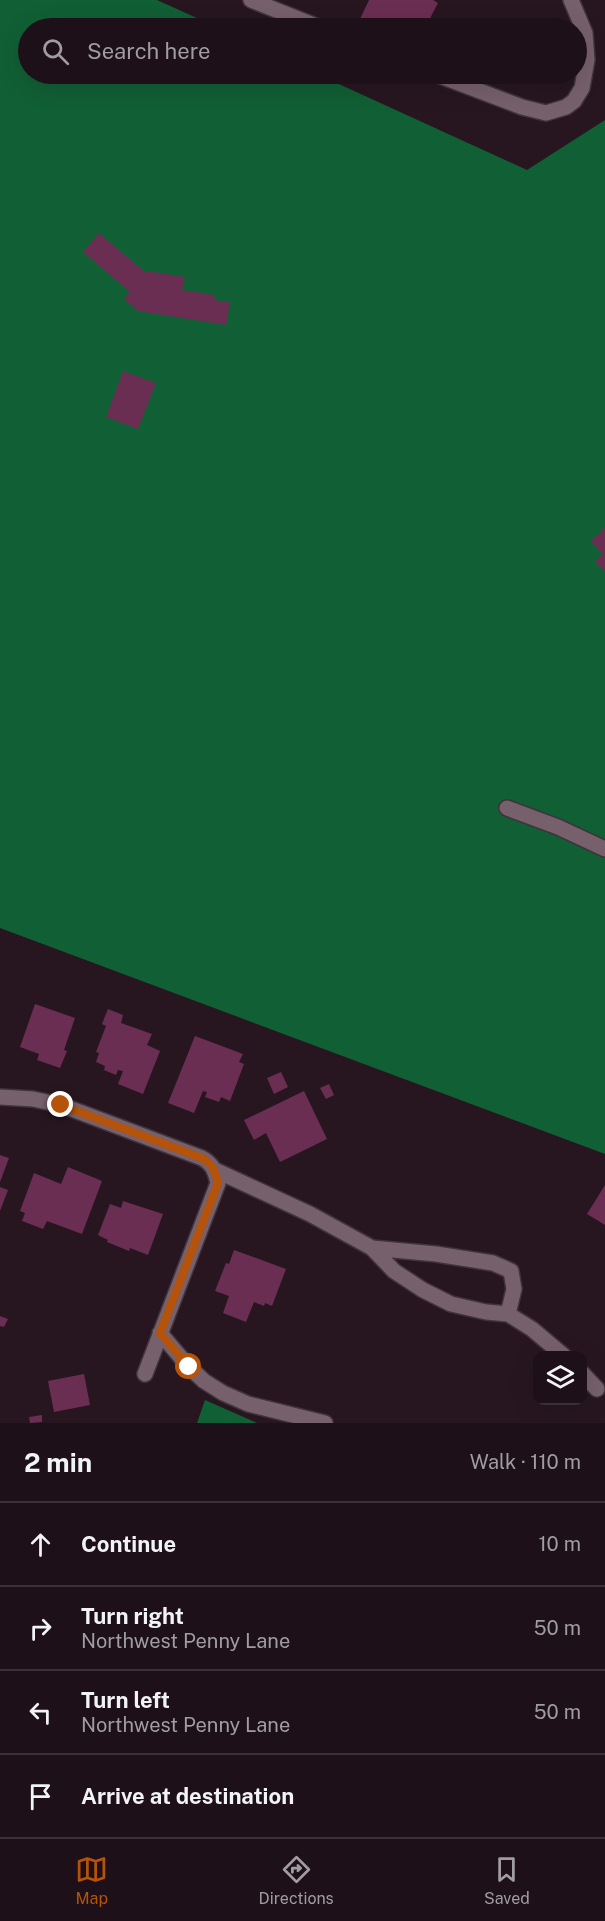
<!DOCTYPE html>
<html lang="en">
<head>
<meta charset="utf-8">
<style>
  :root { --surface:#1d1018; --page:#2a1e25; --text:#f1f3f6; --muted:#a09da2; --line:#3b3037; --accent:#b45309 }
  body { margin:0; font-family:"Public Sans",sans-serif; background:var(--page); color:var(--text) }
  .controls { position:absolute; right:18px; bottom:18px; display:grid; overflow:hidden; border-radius:12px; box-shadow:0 6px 24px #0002 }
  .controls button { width:54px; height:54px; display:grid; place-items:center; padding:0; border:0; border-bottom:2px solid var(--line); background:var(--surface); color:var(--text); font:30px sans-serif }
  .stop { position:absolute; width:18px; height:18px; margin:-14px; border:4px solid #b45309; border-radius:50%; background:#fff }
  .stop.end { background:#b45309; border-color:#fff; box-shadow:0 2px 6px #0008 }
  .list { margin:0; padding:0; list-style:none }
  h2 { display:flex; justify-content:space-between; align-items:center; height:78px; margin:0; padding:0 24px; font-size:26px }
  h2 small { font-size:20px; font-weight:400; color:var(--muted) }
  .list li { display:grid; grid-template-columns:39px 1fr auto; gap:18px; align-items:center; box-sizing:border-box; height:84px; padding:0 24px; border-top:2px solid var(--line) }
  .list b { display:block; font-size:22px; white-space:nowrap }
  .list p { margin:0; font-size:20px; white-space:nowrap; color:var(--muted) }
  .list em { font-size:20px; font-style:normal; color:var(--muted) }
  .icon { flex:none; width:33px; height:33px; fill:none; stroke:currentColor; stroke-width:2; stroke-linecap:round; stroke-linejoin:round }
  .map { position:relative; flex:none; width:605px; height:1423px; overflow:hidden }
  .search { position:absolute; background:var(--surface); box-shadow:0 6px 24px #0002; left:18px; right:18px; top:18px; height:66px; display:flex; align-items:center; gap:15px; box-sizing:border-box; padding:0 21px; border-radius:33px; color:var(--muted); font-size:22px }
  .sheet { height:414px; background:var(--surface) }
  nav { display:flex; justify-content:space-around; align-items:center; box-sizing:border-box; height:84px; border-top:2px solid var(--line); background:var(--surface); font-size:16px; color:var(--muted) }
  nav a { display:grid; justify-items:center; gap:3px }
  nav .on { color:var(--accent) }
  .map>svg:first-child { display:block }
  .forest { fill:#115f35 }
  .building { fill:#6b2e53 }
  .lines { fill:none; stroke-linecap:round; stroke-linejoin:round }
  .minor-casing { stroke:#403339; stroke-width:18 }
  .minor { stroke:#76606c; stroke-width:15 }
  .route { stroke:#b45309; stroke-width:8 }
</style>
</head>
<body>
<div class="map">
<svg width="605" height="1423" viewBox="0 0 605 1423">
  <rect width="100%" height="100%" fill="#271620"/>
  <path class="forest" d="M 0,0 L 157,0 L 219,28 L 28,28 L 28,74 L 317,74 L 527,170 L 605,120 L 605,1154 L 0,928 Z
    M 205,1400 L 257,1423 L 197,1423 Z"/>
  <path class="building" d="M 369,0 L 433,0 L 438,3 L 425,28 L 379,28 L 360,19 Z
    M 99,233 L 146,273 L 147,271 L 185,277 L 182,290 L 215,295 L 214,300 L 230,302 L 226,325 L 138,311 L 124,299 L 130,292 L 83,252 Z
    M 123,371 L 156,383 L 138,429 L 106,417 Z
    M 605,528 L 605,572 L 595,561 L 603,554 L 591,541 Z
    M 35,1004 L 75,1018 L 64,1050 L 67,1051 L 60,1068 L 37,1060 L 39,1054 L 20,1047 Z
    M 108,1009 L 123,1015 L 121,1023 L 152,1034 L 147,1045 L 160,1051 L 143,1094 L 118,1084 L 123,1071 L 118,1070 L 116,1075 L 104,1070 L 105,1066 L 96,1062 L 99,1053 L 96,1052 L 106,1026 L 102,1024 Z
    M 195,1036 L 243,1054 L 239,1062 L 244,1064 L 230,1101 L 221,1097 L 219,1102 L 205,1097 L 207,1092 L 203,1091 L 194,1113 L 168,1103 Z
    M 281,1072 L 288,1087 L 274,1094 L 267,1078 Z
    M 329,1084 L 334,1095 L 326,1099 L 320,1088 Z
    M 304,1091 L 327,1139 L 280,1162 L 266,1133 L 254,1140 L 244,1120 Z
    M 0,1155 L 9,1158 L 0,1182 Z
    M 68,1167 L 102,1181 L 82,1234 L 47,1221 L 43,1229 L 22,1221 L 25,1213 L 20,1211 L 34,1173 L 61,1184 Z
    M 605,1185 L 605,1225 L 587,1214 Z
    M 0,1187 L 8,1190 L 0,1211 Z
    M 123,1201 L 163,1214 L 148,1255 L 130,1248 L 129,1251 L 107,1242 L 108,1240 L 98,1235 L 110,1204 L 121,1208 Z
    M 234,1250 L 286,1269 L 272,1306 L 265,1303 L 264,1306 L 254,1302 L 246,1322 L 223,1313 L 229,1296 L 215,1291 L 226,1263 L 229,1264 Z
    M 0,1316 L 8,1319 L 4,1327 L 0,1326 Z
    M 84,1374 L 90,1405 L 54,1412 L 48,1381 Z
    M 42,1415 L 42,1422 L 30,1423 L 29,1417 Z"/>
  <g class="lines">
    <defs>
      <path id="minor" d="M 251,0 L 321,28
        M 435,74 L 522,107 L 546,113 L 566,107 L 574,101 L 582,88 L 587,60 L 585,33 L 571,0
        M 507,808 L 558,827 L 605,849
        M 0,1097 L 33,1099 L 61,1105 L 202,1158 C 213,1164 215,1171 218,1183 L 145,1374
        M 215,1170 L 310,1214 L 372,1248 L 394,1271 L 423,1290 L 451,1304 L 486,1312 L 508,1314 L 532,1329 L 564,1356
        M 372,1248 L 436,1254 L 493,1263 L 511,1271 L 514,1289 L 508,1314
        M 160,1333 L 189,1367 L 204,1381 L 223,1393 L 248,1404 L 325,1423
        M 582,1373 L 597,1389"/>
    </defs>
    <use href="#minor" class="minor-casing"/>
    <use href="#minor" class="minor"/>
  </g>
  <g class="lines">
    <path class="route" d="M 61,1105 L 202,1158 C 213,1164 215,1171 218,1183 L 160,1333 L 189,1367"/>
  </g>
</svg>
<div class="controls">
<button><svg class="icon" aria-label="layers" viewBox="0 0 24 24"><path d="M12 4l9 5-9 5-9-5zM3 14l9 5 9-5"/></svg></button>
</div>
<div class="stop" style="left:189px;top:1367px"></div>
<div class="stop end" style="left:61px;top:1105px"></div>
<div class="search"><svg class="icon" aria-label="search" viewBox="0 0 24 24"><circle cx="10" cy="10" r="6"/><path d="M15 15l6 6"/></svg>Search here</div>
</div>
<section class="sheet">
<h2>2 min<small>Walk · 110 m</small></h2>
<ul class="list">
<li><svg class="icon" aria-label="ahead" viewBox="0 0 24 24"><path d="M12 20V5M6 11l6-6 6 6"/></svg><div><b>Continue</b></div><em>10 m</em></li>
<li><svg class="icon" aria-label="right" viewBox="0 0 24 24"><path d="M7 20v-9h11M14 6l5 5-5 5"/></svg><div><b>Turn right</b><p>Northwest Penny Lane</p></div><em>50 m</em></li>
<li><svg class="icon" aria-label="left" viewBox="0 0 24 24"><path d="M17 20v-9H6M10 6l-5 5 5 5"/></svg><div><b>Turn left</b><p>Northwest Penny Lane</p></div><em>50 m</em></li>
<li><svg class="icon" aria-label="arrive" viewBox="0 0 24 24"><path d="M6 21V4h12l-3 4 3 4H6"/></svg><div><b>Arrive at destination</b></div></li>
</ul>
</section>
<nav>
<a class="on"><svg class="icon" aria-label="map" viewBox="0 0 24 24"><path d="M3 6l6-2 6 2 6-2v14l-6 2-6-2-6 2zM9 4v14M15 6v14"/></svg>Map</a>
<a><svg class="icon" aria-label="directions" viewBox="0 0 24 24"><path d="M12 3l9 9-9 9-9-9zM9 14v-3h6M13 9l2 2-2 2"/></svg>Directions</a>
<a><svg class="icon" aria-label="saved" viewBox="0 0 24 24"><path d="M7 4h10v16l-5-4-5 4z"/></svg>Saved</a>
</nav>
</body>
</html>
